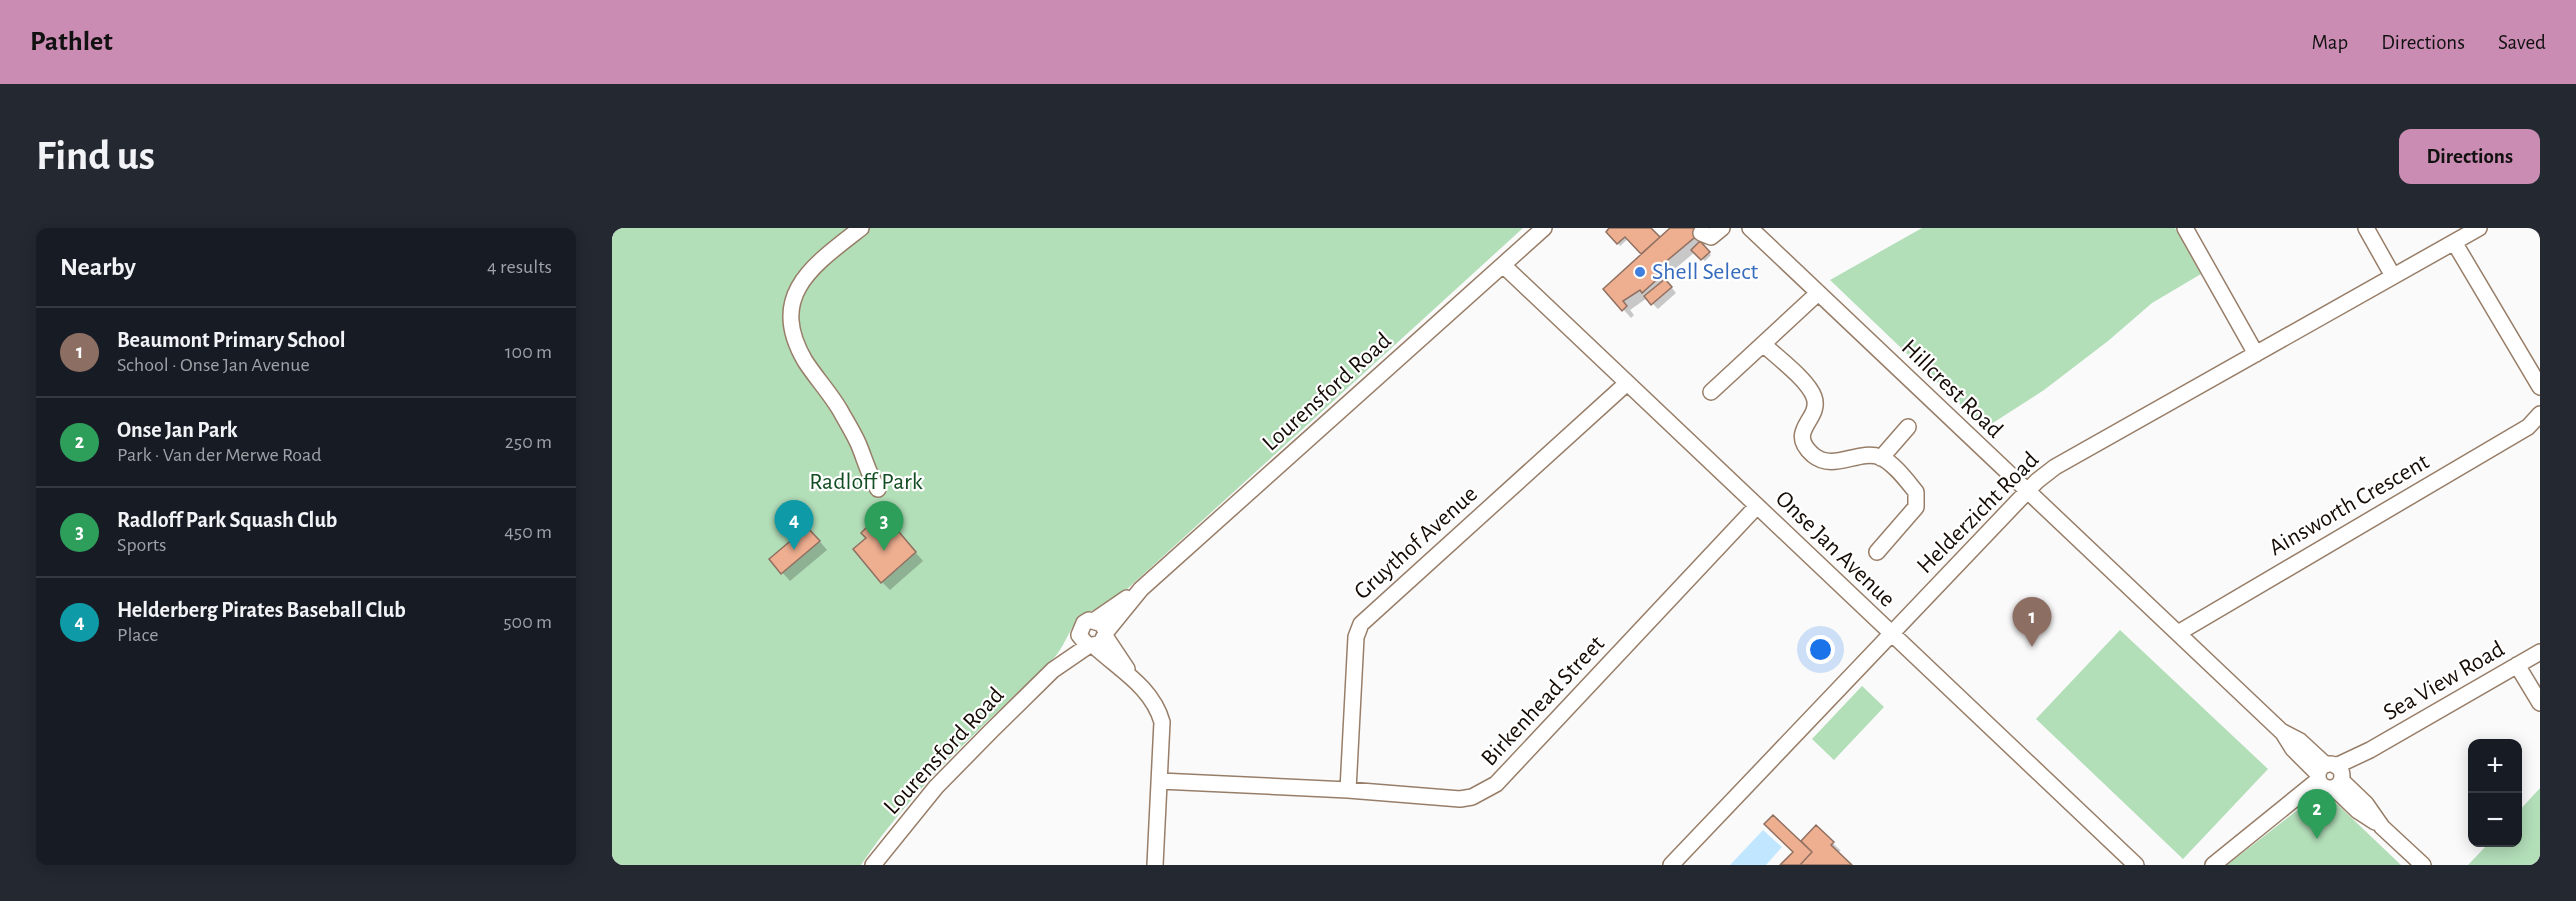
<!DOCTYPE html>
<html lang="en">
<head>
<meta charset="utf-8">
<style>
  :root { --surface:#171b24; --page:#242831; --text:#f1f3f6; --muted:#9ea1a6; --line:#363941; --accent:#ca8cb2 }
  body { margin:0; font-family:"Alegreya Sans",sans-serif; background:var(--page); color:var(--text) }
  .controls { position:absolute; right:18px; bottom:18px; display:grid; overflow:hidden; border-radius:12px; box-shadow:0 3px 15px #0003 }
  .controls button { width:54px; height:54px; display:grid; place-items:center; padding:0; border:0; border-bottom:2px solid var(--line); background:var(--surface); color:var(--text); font:30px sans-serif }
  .you { position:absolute; left:1209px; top:422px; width:21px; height:21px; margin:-15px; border:4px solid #fff; border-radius:50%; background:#1a73e8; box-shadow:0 0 0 9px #1a73e833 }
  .badge { display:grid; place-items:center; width:39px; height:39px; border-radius:50%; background:var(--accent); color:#fff; font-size:20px; font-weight:700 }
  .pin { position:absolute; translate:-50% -50px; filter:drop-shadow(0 2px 3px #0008) }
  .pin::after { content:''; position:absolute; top:32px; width:21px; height:18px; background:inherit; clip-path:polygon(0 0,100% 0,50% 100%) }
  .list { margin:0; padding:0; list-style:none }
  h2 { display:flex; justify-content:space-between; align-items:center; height:78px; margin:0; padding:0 24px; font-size:26px }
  h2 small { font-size:20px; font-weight:400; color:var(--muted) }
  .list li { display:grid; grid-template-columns:39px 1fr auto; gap:18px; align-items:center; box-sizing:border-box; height:90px; padding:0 24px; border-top:2px solid var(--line) }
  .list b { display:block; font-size:22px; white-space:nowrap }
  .list p { margin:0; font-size:20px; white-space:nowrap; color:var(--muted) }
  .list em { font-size:20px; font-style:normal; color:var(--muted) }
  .map { position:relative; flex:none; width:1928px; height:637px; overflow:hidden; border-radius:12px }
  header { display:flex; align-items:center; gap:36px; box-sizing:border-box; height:84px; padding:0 30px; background:var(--accent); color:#111 }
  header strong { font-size:28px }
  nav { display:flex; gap:33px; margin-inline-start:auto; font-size:21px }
  .intro { display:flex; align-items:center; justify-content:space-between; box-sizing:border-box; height:144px; padding:0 36px }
  h1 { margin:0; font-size:42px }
  .button { padding:15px 27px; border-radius:12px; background:var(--accent); color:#111; font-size:21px; font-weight:700 }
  main { display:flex; gap:36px; padding:0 36px }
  aside { flex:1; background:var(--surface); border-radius:12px; box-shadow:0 3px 15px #0003 }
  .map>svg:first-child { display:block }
  .green { fill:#b2deb8 }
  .water { fill:#c0e7ff }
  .shadow { fill:#0003 }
  .building { fill:#eeae90; stroke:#8f7061; stroke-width:1.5 }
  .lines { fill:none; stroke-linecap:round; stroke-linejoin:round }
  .minor-casing { stroke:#987e68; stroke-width:18 }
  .minor { stroke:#fff; stroke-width:15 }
  .shop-dot { fill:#3f7fe0; stroke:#fff; stroke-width:2 }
  .labels { text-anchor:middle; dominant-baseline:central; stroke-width:4.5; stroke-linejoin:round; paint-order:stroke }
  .shop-label { font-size:24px; fill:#366cbe; stroke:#fff; text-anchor:start }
  .street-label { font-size:24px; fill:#150c05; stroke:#fff }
  .park-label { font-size:24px; fill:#134e23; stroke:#fff }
</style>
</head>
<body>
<header>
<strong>Pathlet</strong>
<nav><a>Map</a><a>Directions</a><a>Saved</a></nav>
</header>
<div class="intro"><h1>Find us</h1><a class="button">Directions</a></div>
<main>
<aside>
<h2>Nearby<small>4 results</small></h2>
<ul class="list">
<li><span class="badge" style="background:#8d6e63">1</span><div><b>Beaumont Primary School</b><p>School · Onse Jan Avenue</p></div><em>100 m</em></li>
<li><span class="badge" style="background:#2e9e5b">2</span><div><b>Onse Jan Park</b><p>Park · Van der Merwe Road</p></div><em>250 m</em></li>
<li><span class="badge" style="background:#2e9e5b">3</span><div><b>Radloff Park Squash Club</b><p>Sports</p></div><em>450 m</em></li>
<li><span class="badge" style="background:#0f9aa8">4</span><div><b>Helderberg Pirates Baseball Club</b><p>Place</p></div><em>500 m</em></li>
</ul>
</aside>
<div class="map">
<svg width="1928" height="637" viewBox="0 0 1928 637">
  <rect width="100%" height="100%" fill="#fafafa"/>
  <path class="green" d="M 0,0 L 911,0 L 502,373 C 491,378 474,384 466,392 C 456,403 452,420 441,431 C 374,495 301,559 249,637 L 0,637 Z
    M 1310,0 L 1563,0 L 1589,46 L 1540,75 L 1496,113 L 1432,162 L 1373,200 L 1218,52 Z
    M 1508,402 L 1656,541 L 1571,631 L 1424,491 Z
    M 1250,458 L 1272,479 L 1222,532 L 1200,511 Z
    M 1928,560 L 1928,637 L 1856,637 L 1877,615 L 1906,614 L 1906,584 Z
    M 1710,572 L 1725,576 L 1789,637 L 1615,637 L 1687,581 L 1690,584 Z"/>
  <path class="water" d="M 1151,602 L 1170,619 L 1154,637 L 1118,637 Z"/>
  <path class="shadow" d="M 1000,0 L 1038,0 L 1048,11 L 1060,0 L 1101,9 L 1091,18 L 1099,27 L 1093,33 L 1083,24 L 1052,50 L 1064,65 L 1046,81 L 1035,70 L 1018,82 L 1022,87 L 1019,90 L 993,61 L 1031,26 L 1017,10 L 1008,18 L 996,4 Z
    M 284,302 L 311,333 L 278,362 L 270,354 L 262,306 Z
    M 204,309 L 215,322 L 178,353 L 159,332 Z
    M 1204,599 L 1229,623 L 1170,637 L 1189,615 Z"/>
  <path class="building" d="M 997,0 L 1039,0 L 1048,9 L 1029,26 L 1013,9 L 1005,16 L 994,4 Z
    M 1058,0 L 1094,0 L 1045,41 L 1050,47 L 1030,65 L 1028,62 L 1011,73 L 1015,78 L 1010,83 L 991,61 Z
    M 1088,13 L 1098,24 L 1089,32 L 1079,22 Z
    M 1053,51 L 1060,59 L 1039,77 L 1032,68 Z
    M 276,291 L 304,324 L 269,355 L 241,321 L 254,310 L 249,305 L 256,298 L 261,304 Z
    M 195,299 L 208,313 L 169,346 L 157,331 Z
    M 1161,587 L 1200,624 L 1188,637 L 1168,637 L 1181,624 L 1152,596 Z
    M 1204,597 L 1222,614 L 1219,617 L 1240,637 L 1188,637 L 1200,624 L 1189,613 Z"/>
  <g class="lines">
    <defs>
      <path id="minor" d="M 249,0 C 200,38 155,68 193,133 C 204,150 218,165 228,182 C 234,193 241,204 246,215 C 253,231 256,246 266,261
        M 1138,0 L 1669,503 L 1688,513 L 1714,537
        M 1573,0 L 1644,126
        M 1754,0 L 1781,48
        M 1089,5 L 1099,9 L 1110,0
        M 1842,14 L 1928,159
        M 891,37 L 1524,637
        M 1151,116 C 1165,129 1196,152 1202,169 C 1210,192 1173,202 1201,227 C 1221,244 1247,221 1268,229 C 1282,235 1295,253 1304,264 L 1304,279 L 1265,324
        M 1099,164 L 1206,65
        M 1269,230 L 1296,199
        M 483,392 L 515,370
        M 494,404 L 490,396 L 477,392 L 472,395 L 467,407 L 476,418 L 489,415 L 494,404 L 529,361 L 932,0
        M 1566,405 L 1916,199 L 1928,186
        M 493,408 L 515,441
        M 482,418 C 508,442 540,459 550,494 L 543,637
        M 1905,437 L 1928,475
        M 1671,505 L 1681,521 L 1706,546
        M1706 548a12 12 0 1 1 24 0a12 12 0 1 1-24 0Z
        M 1724,538 L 1758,522 L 1928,424
        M 548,553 L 736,562 L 848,571 L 860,569 L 884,556 L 1145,278
        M 1730,553 L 1754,576 L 1770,599 L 1811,637
        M 1722,560 L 1746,583 L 1763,594
        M 736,562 L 744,409 L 749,396 L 1015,155
        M 261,637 L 324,559 L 379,503 L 441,442 L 476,418
        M 1059,637 L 1425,253 L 1443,239 L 1867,0
        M 1601,637 L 1706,552"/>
    </defs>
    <use href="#minor" class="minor-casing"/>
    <use href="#minor" class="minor"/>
  </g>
  <circle class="shop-dot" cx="1028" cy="44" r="6"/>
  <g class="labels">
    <g class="shop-label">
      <text x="1040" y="44">Shell Select</text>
    </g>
    <g class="street-label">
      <text transform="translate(1340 161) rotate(44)">Hillcrest Road</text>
      <text transform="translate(715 164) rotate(-42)">Lourensford Road</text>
      <text transform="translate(1737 277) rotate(-30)">Ainsworth Crescent</text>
      <text transform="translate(1366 285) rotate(-45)">Helderzicht Road</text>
      <text transform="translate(804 315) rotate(-42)">Gruythof Avenue</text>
      <text transform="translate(1223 321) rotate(44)">Onse Jan Avenue</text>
      <text transform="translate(1832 453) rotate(-30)">Sea View Road</text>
      <text transform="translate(931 473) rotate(-47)">Birkenhead Street</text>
      <text transform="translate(332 523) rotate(-47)">Lourensford Road</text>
    </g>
    <g class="park-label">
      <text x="254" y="254">Radloff Park</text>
    </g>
  </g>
</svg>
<div class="controls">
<button>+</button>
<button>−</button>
</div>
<div class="you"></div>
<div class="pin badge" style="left:1420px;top:419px;background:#8d6e63">1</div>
<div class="pin badge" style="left:1705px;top:611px;background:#2e9e5b">2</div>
<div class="pin badge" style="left:272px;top:323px;background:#2e9e5b">3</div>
<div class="pin badge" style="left:182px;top:322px;background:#0f9aa8">4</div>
</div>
</main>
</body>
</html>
